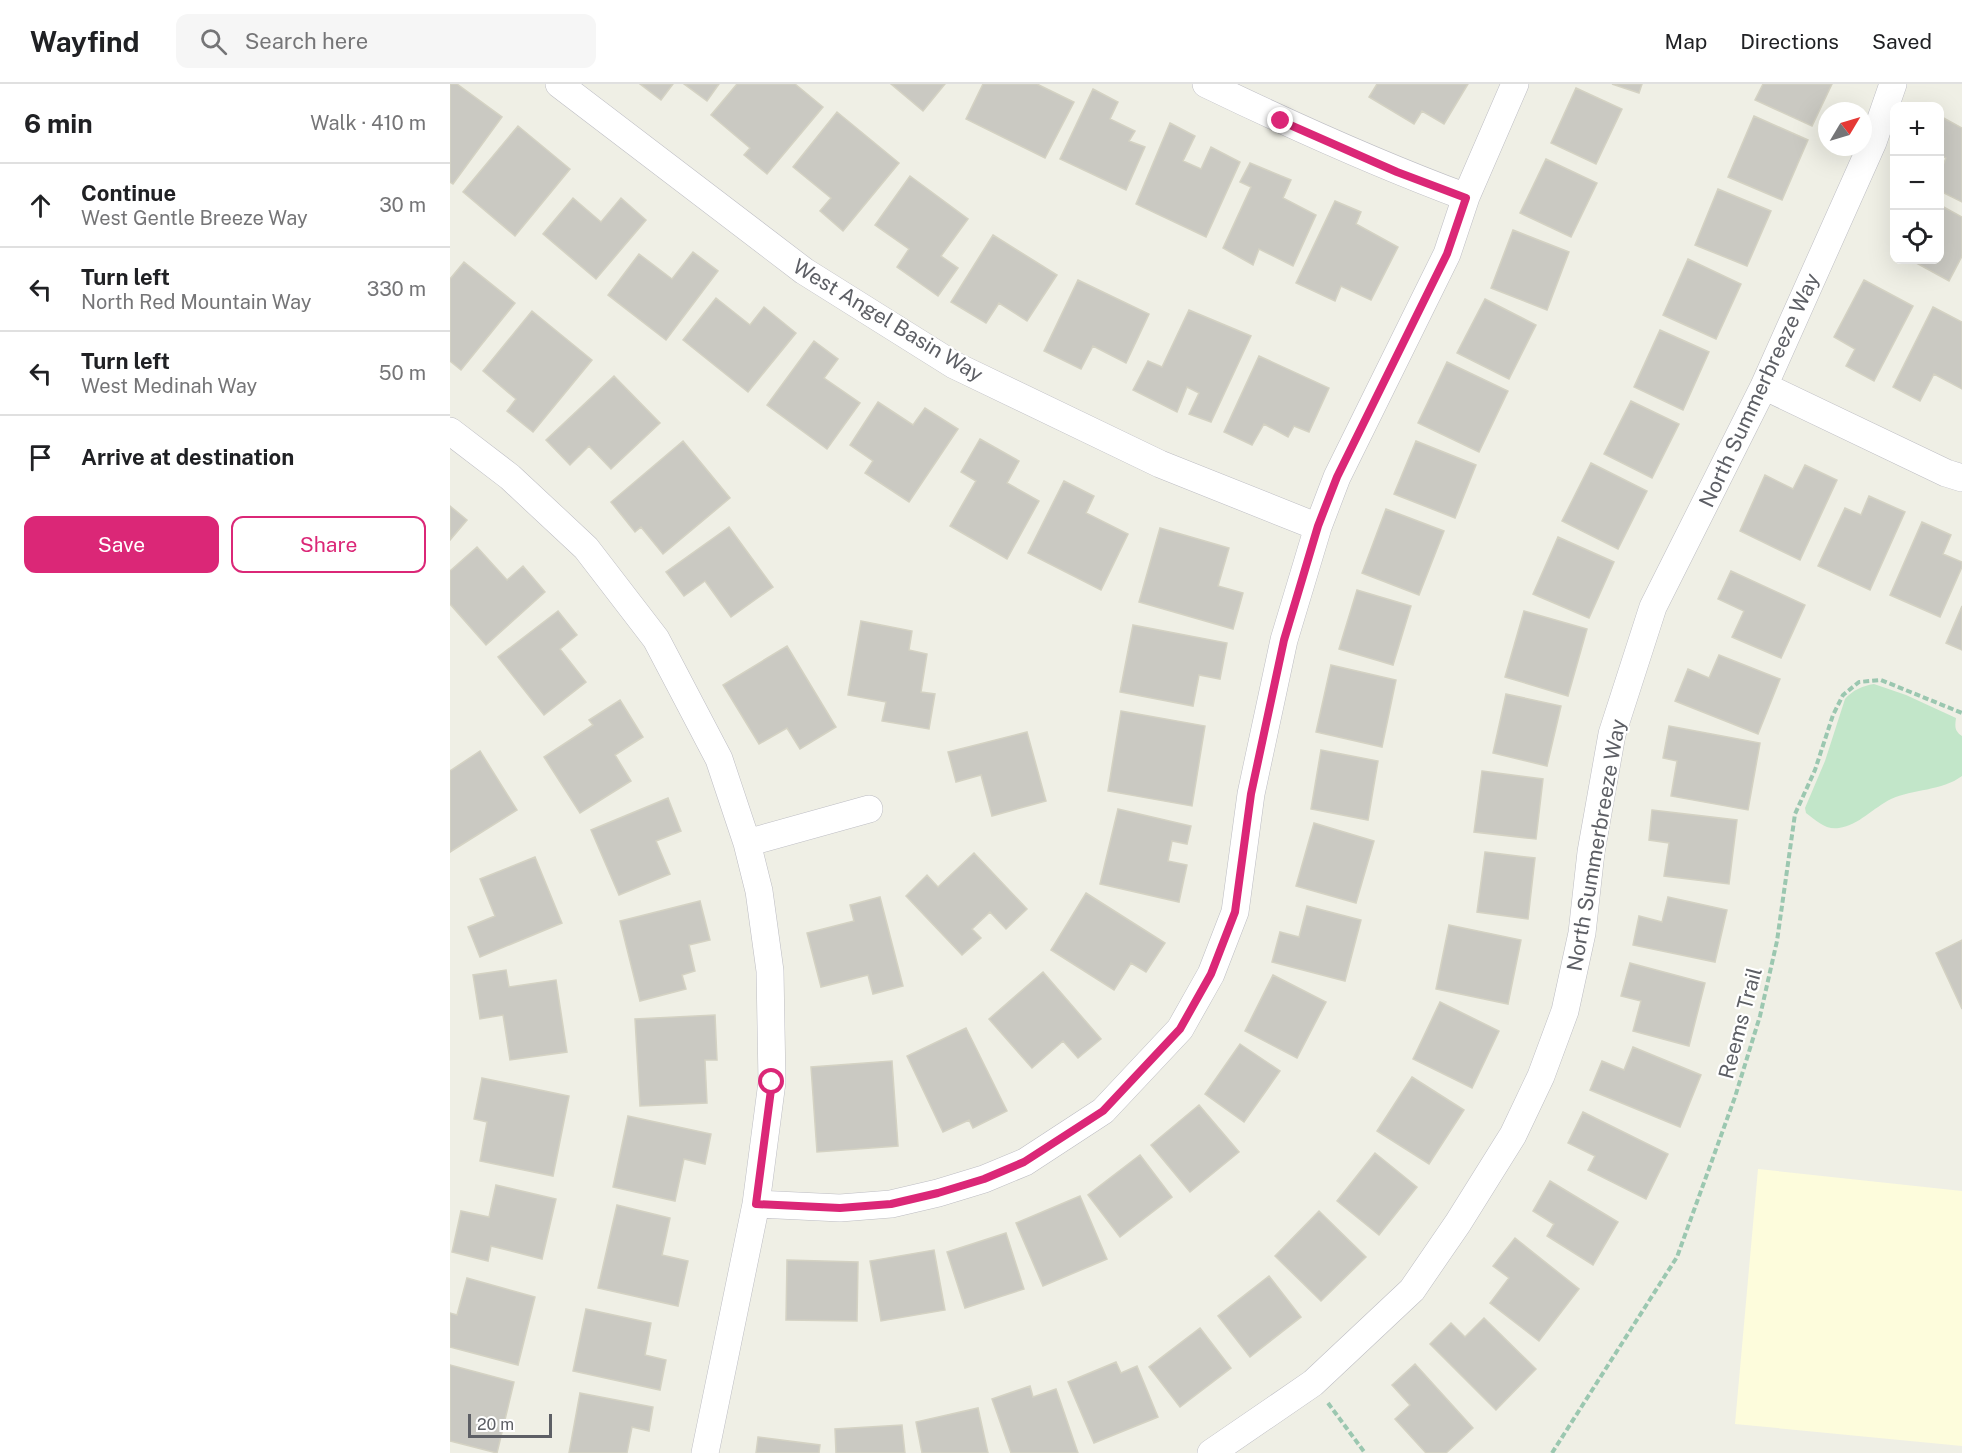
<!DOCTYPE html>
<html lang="en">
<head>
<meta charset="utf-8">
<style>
  :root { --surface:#fff; --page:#f6f6f6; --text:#202124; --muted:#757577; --line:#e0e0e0; --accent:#db2777 }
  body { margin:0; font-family:"Public Sans",sans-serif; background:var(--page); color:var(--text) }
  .controls { position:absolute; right:18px; top:18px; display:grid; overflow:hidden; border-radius:12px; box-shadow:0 6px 24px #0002 }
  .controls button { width:54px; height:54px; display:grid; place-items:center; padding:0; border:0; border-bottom:2px solid var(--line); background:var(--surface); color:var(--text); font:30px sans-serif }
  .compass { position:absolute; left:1368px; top:18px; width:54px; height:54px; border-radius:50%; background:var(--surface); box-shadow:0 6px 24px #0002; rotate:52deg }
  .scale { position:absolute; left:18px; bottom:15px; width:84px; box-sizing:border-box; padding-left:6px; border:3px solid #5d5f65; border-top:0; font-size:16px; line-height:21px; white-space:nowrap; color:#5d5f65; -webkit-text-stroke:4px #fff; paint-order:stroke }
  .stop { position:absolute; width:18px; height:18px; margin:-14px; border:4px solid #db2777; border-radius:50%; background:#fff }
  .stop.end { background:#db2777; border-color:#fff; box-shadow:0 2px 6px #0008 }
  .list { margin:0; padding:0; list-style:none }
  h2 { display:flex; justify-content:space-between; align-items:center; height:78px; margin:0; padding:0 24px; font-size:26px }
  h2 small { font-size:20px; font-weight:400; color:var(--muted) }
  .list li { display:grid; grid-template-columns:39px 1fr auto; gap:18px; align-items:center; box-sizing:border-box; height:84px; padding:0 24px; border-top:2px solid var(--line) }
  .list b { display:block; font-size:22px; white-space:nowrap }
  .list p { margin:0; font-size:20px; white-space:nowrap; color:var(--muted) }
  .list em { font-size:20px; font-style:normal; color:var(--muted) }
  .actions { display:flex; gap:12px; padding:18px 24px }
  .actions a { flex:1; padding:14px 0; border:2px solid var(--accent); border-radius:12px; text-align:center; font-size:21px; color:var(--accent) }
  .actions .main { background:var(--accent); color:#fff }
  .icon { flex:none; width:33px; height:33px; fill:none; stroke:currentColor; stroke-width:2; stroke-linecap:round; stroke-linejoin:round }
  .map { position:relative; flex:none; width:1512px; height:1369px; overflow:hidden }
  header { display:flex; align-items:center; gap:36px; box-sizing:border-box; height:84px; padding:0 30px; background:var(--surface); border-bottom:2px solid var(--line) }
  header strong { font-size:28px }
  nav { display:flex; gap:33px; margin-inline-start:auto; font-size:21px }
  .search { width:420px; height:54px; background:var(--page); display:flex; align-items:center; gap:15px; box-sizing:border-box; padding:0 21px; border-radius:12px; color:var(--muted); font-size:22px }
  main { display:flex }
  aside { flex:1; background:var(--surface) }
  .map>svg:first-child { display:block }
  .commercial { fill:#fdfcdc }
  .green { fill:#c2e6c9 }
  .building { fill:#cac9c2; stroke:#d4d2c3; stroke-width:1.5 }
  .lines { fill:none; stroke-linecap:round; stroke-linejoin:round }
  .street-casing { stroke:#bdbdc3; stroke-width:28 }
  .path { stroke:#9bc7b0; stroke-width:4; stroke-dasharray:6 3; stroke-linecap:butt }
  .street { stroke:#fff; stroke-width:27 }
  .route { stroke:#db2777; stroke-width:8 }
  .labels { text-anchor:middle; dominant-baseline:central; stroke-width:4.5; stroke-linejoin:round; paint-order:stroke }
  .street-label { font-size:21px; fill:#5d5f65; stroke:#fff }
</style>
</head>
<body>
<header>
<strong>Wayfind</strong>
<div class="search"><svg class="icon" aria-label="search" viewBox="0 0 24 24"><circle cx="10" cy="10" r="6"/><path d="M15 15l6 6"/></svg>Search here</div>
<nav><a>Map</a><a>Directions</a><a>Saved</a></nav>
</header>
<main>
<aside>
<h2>6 min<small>Walk · 410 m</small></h2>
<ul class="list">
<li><svg class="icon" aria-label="ahead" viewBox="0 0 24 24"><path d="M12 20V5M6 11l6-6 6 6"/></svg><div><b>Continue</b><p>West Gentle Breeze Way</p></div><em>30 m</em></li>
<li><svg class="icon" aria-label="left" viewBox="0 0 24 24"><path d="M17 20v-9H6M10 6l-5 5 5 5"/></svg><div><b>Turn left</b><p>North Red Mountain Way</p></div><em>330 m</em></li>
<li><svg class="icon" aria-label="left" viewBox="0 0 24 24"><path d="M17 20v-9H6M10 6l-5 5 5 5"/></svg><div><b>Turn left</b><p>West Medinah Way</p></div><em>50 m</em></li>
<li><svg class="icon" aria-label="arrive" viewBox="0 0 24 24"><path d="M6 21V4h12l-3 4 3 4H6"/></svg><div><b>Arrive at destination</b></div></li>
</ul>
<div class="actions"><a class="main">Save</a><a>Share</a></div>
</aside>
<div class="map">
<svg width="1512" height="1369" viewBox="0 0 1512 1369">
  <rect width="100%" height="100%" fill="#efefe5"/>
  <path class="commercial" d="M 1308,1085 L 1512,1107 L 1512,1362 L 1285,1340 Z"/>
  <path class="green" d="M 1424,600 L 1456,611 L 1506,634 C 1505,642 1504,647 1512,652 L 1512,692 C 1492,707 1463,705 1441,715 C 1423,724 1409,741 1389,744 C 1375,746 1367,737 1356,729 L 1355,724 L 1375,677 L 1395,615 C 1403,606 1412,602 1424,600 Z"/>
  <path class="building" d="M 0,0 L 7,0 L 52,33 L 3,100 L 0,98 Z
    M 190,0 L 223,0 L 211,16 Z
    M 234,0 L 269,0 L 257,17 Z
    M 287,0 L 345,0 L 373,23 L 317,90 L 294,71 L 300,64 L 261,31 Z
    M 441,0 L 495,0 L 473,27 Z
    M 533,0 L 587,0 L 624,18 L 595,74 L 516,35 Z
    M 927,0 L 1018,0 L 994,40 L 972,27 L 964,40 L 919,13 Z
    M 1162,0 L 1192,0 L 1189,9 Z
    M 1313,0 L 1382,0 L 1362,42 L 1305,16 Z
    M 1126,4 L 1172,25 L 1146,80 L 1101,59 Z
    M 643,5 L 668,18 L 660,35 L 685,47 L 679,57 L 695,63 L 676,106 L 610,75 Z
    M 387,28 L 449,79 L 393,147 L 370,127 L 381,114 L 343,83 Z
    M 1304,32 L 1358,56 L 1332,116 L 1278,93 Z
    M 1490,32 L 1512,44 L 1512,118 L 1490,107 L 1490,88 L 1496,74 L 1490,71 Z
    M 720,39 L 745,52 L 733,77 L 751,85 L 761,63 L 790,78 L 756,153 L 686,120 Z
    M 68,42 L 120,85 L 65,152 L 13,108 Z
    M 1096,75 L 1147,99 L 1121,153 L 1070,129 Z
    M 800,79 L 841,96 L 833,114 L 866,131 L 843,182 L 809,165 L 803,181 L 773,164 L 801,103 L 790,98 Z
    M 460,92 L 518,135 L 491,172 L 508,184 L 488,212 L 447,183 L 459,165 L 425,141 Z
    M 1268,105 L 1321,127 L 1297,182 L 1245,161 Z
    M 123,114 L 151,138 L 171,114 L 196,136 L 146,195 L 93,150 Z
    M 885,117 L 911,128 L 906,140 L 948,163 L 921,216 L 891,202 L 885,217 L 846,199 Z
    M 1490,121 L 1512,133 L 1512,172 L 1499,197 L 1461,176 L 1490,176 Z
    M 1063,146 L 1119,168 L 1097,226 L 1041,204 Z
    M 543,151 L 607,191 L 577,237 L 549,219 L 536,239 L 501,218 Z
    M 243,168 L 268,187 L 216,256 L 158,211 L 189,170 L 222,195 Z
    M 1238,175 L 1291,200 L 1266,255 L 1213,231 Z
    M 14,178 L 65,219 L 11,286 L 0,277 L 0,195 Z
    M 628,196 L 699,230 L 676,279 L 643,262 L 631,285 L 594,267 Z
    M 1414,196 L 1463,222 L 1424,297 L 1396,282 L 1405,265 L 1384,253 Z
    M 266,214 L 300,241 L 314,223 L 346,249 L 298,308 L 233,256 Z
    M 1035,215 L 1086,241 L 1059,295 L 1007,269 Z
    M 1483,223 L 1512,238 L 1512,305 L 1484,290 L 1470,317 L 1443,303 Z
    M 739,226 L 801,252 L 761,338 L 739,330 L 749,309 L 737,303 L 727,328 L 683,306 L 698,277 L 712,283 Z
    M 82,227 L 142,276 L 83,348 L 57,327 L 66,315 L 33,287 Z
    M 1210,246 L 1259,268 L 1233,326 L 1184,303 Z
    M 364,257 L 388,275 L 374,294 L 410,319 L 377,365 L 317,321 Z
    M 809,272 L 879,304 L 859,348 L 844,342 L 838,353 L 814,340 L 802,361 L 774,348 Z
    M 997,278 L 1058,307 L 1029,368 L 968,339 Z
    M 164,292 L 210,339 L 161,385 L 139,362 L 120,381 L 96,356 Z
    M 1181,317 L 1229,340 L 1202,394 L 1154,370 Z
    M 428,318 L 463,341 L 475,324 L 508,345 L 459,418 L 415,389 L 423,377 L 400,361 Z
    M 530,355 L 569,377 L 557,399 L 589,417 L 557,475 L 500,442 L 526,397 L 511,388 Z
    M 233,357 L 280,414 L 213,470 L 191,443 L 185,448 L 161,418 Z
    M 966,357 L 1026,381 L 1005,434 L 944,410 Z
    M 1141,379 L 1197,407 L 1168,465 L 1112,437 Z
    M 1355,381 L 1387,396 L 1350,476 L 1290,447 L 1315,391 L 1343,405 Z
    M 614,397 L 644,412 L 636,429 L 678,450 L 651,506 L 578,469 Z
    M 1419,412 L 1455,428 L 1420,506 L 1368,482 L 1395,424 L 1411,431 Z
    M 0,422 L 17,436 L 0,456 Z
    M 936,425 L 994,447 L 969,511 L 912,489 Z
    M 1472,438 L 1501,451 L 1493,470 L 1512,478 L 1512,483 L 1490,533 L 1440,511 Z
    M 279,443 L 323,503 L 281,533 L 255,497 L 234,512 L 216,488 Z
    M 710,444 L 779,464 L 768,502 L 793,509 L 783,545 L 689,518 Z
    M 1108,453 L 1164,478 L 1139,534 L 1083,510 Z
    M 27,463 L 57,496 L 73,482 L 95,508 L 36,561 L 0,520 L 0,487 Z
    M 1281,487 L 1355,521 L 1331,574 L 1282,553 L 1294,527 L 1268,515 Z
    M 907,506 L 961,522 L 943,581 L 889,565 Z
    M 1512,522 L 1512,566 L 1496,559 Z
    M 108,527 L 127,551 L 110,565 L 136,598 L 94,631 L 48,573 Z
    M 1074,527 L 1137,545 L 1118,612 L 1055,593 Z
    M 411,537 L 462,547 L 459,566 L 477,570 L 471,608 L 485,610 L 479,645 L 432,637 L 436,618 L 398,611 Z
    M 683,541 L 777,559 L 770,595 L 749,591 L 743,622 L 670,608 Z
    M 337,562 L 386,643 L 350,665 L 337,644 L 309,660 L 273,601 Z
    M 1269,571 L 1330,595 L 1308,650 L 1225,617 L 1238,585 L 1259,594 Z
    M 881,581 L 946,596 L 932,663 L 866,648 Z
    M 1056,610 L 1111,622 L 1097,682 L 1043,669 Z
    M 170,616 L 193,653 L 165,671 L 181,697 L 130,729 L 94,673 L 143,641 L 139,636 Z
    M 671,627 L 755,642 L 742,722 L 658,707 Z
    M 1219,642 L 1310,659 L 1298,726 L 1221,712 L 1227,677 L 1213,674 Z
    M 577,648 L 596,717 L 542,732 L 531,691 L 506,698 L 498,668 Z
    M 871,666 L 928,677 L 918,736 L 861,725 Z
    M 30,667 L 67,726 L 0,768 L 0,687 Z
    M 1032,687 L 1093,695 L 1086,755 L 1024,748 Z
    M 218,714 L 231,747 L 206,757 L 220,790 L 169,811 L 141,746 Z
    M 668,725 L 741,742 L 737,760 L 722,757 L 718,777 L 737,781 L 729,818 L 650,800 Z
    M 1202,726 L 1287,736 L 1279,800 L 1214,792 L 1219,759 L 1199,756 Z
    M 864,739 L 924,757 L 906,819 L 846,802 Z
    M 1035,768 L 1085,774 L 1078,835 L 1027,828 Z
    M 524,769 L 577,825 L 556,845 L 540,828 L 522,845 L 531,854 L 512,871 L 456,812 L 477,791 L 488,803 Z
    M 85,773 L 112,839 L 30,873 L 18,843 L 45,832 L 30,795 Z
    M 636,809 L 715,859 L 696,888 L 681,879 L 664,906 L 601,866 Z
    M 430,813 L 453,902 L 423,910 L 418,891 L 371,903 L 357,849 L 404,837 L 400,821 Z
    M 1218,813 L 1277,826 L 1265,878 L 1183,861 L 1189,832 L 1212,838 Z
    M 250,817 L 260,856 L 239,861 L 245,887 L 232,891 L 236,905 L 190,917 L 170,837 Z
    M 857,822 L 911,836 L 895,897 L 822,878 L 830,848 L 849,853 Z
    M 999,841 L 1071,856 L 1058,920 L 986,905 Z
    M 1512,856 L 1512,925 L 1486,869 Z
    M 1180,879 L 1255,899 L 1239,962 L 1183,947 L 1191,917 L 1171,912 Z
    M 56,886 L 59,903 L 106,896 L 117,968 L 60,976 L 53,931 L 30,935 L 23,891 Z
    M 593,888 L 651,955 L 628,974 L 613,957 L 582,984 L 539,935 Z
    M 823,891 L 876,918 L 847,974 L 795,947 Z
    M 990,918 L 1049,947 L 1022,1004 L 963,975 Z
    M 265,931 L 267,976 L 255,976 L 257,1019 L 190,1022 L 185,935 Z
    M 516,944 L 557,1027 L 523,1044 L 519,1036 L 493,1048 L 457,972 Z
    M 790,960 L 830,987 L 794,1038 L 755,1010 Z
    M 1183,963 L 1251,991 L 1230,1043 L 1140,1006 L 1152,977 L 1174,986 Z
    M 442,977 L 448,1062 L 367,1068 L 361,983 Z
    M 962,993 L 1014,1026 L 979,1080 L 927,1047 Z
    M 32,994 L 119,1012 L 103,1092 L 30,1077 L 37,1038 L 24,1035 Z
    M 749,1021 L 789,1068 L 740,1108 L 701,1061 Z
    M 1133,1028 L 1218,1070 L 1196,1115 L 1138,1086 L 1145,1072 L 1118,1059 Z
    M 178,1032 L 261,1050 L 255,1080 L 234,1075 L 225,1117 L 163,1103 Z
    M 925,1069 L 967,1103 L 929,1151 L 887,1117 Z
    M 690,1071 L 722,1113 L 670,1153 L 638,1111 Z
    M 1100,1097 L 1168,1138 L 1143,1181 L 1097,1152 L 1104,1140 L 1083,1127 Z
    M 46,1101 L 106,1115 L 92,1175 L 41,1162 L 38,1177 L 2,1168 L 11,1127 L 39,1133 Z
    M 630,1112 L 657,1175 L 593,1202 L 566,1139 Z
    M 167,1121 L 220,1134 L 212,1171 L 238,1177 L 228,1222 L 148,1204 Z
    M 869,1127 L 916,1173 L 871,1217 L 825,1172 Z
    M 556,1149 L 574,1205 L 515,1224 L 497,1168 Z
    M 1065,1154 L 1129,1205 L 1089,1257 L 1040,1219 L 1059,1194 L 1043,1182 Z
    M 484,1166 L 495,1226 L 431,1237 L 420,1177 Z
    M 337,1176 L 408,1178 L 407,1237 L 336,1236 Z
    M 819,1192 L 851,1233 L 800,1273 L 768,1232 Z
    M 17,1194 L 85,1213 L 68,1281 L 0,1263 L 0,1229 L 7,1231 Z
    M 136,1225 L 201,1239 L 195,1271 L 216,1276 L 210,1306 L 123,1287 Z
    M 1034,1234 L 1086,1285 L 1046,1326 L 980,1260 L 1001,1239 L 1015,1253 Z
    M 750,1244 L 781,1284 L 730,1323 L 699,1283 Z
    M 666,1278 L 671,1289 L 687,1282 L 708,1333 L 644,1359 L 618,1298 Z
    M 965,1280 L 1023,1344 L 996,1369 L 976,1369 L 945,1335 L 960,1321 L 942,1301 Z
    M 0,1281 L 64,1298 L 47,1369 L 0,1357 Z
    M 580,1302 L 583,1313 L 606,1305 L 628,1369 L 561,1369 L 542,1315 Z
    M 130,1309 L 203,1323 L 199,1347 L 182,1343 L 177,1369 L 119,1369 Z
    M 528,1324 L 538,1369 L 472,1369 L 466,1338 Z
    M 452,1341 L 455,1369 L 386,1369 L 385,1345 Z
    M 308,1353 L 370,1361 L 369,1369 L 306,1369 Z"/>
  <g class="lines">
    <defs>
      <path id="street" d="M 109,0 L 354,187 L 504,281 L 710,380 L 868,443
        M 756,0 C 841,41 927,80 1016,113
        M 1314,302 L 1496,389 L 1512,394
        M 0,347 L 60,393 L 136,464 L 206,555 L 269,675 L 297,759 L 309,807 L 320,887 L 322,998 L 306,1120 L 255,1369
        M 297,759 L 419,725
        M 306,1120 L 390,1124 L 441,1120 L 488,1109 L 534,1095 L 575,1078 L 653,1027 L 730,945 L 761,890 L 785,828 L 801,710 L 834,556 L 868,443 L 887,393 L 997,170 L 1016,113 L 1065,0
        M 761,1369 L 863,1299 L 962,1206 L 1008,1139 L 1063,1051 L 1091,992 L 1115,927 L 1132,849 L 1141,768 L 1162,650 L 1203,523 L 1314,302 L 1423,58 L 1443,0"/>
    </defs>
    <use href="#street" class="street-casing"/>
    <path class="path" d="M 878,1319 L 915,1369
      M 1102,1369 L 1227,1173 L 1285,1013 L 1310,932 L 1327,857 L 1345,730 L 1365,686 L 1383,631 L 1393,611 L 1409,598 L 1431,596 L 1512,629"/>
    <use href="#street" class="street"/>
  </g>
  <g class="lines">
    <path class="route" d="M 322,998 L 306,1120 L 390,1124 L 441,1120 L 488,1109 L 534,1095 L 574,1078 L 653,1027 L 730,945 L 761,890 L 785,828 L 801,710 L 834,556 L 868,442 L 887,393 L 997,170 L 1016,114 L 947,88 L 831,37"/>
  </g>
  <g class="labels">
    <g class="street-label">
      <text transform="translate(438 236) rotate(31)">West Angel Basin Way</text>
      <text transform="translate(1309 306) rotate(-65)">North Summerbreeze Way</text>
      <text transform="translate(1146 761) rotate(-80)">North Summerbreeze Way</text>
      <text transform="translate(1290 939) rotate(-75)">Reems Trail</text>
    </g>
  </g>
</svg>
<div class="controls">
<button>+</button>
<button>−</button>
<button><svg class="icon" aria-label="locate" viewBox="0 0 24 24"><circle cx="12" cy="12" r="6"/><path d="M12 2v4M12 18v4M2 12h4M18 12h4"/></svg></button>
</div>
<svg class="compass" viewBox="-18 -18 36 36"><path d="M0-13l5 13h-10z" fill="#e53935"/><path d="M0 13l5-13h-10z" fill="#757577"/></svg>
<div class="scale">20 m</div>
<div class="stop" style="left:322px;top:998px"></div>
<div class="stop end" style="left:831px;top:37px"></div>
</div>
</main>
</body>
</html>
